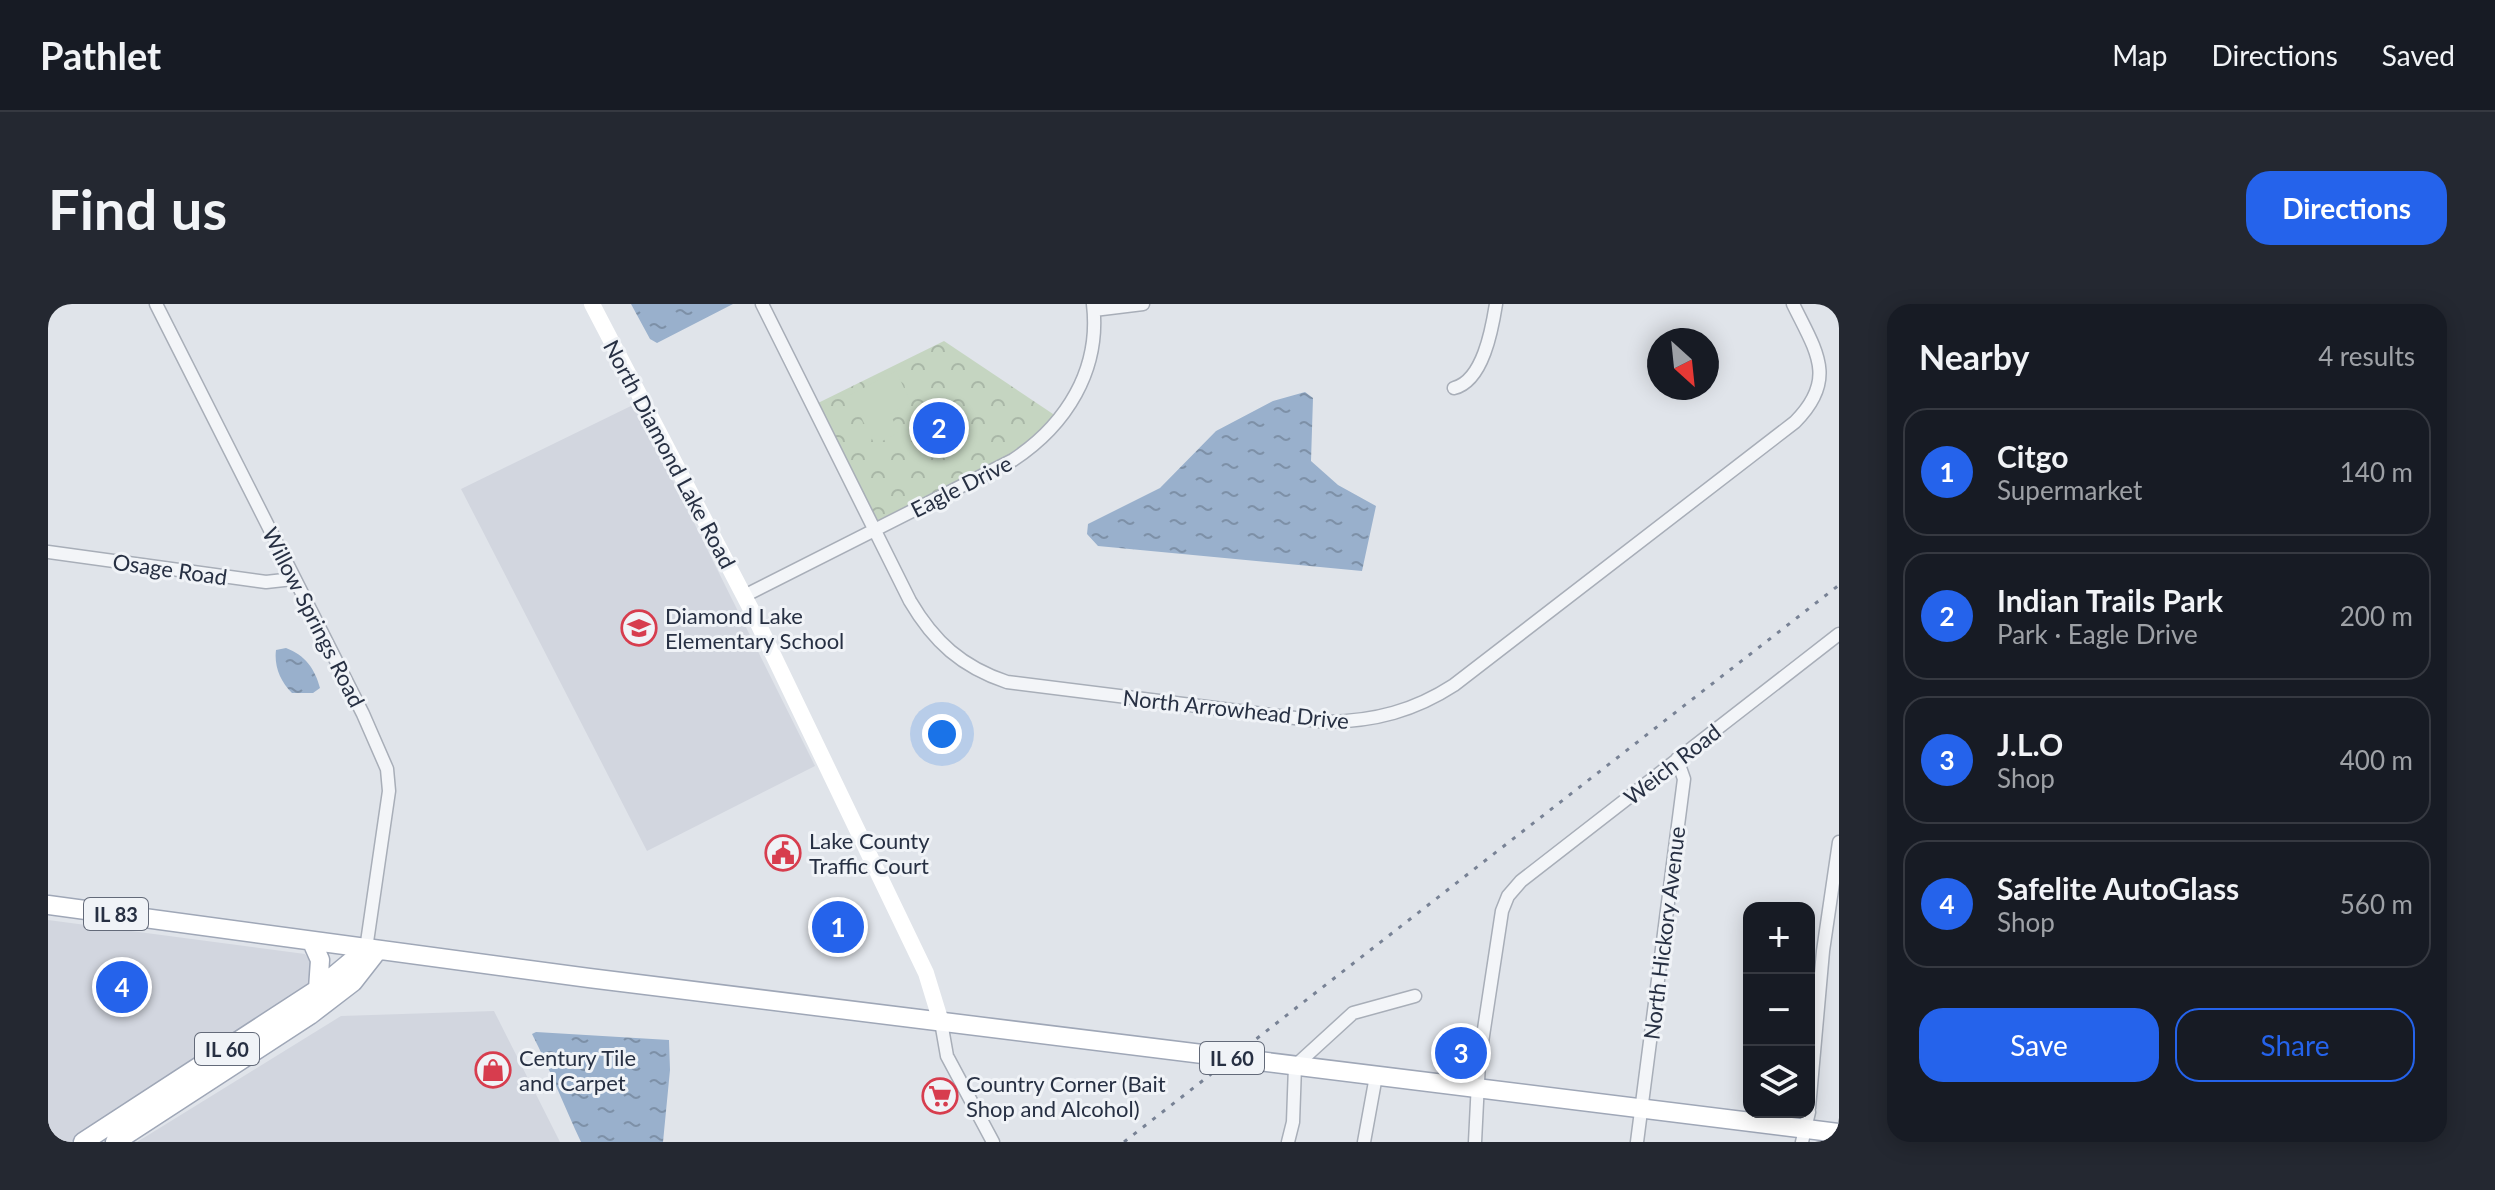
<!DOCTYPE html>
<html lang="en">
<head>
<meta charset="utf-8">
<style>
  :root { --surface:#171b24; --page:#242831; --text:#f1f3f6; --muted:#9ea1a6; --line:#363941; --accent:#2563eb }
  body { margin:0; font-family:Lato,sans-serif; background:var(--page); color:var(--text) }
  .controls { position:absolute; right:24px; bottom:24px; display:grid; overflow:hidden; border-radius:16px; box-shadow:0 4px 20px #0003 }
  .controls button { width:72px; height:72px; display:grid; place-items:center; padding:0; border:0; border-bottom:2px solid var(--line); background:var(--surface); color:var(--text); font:40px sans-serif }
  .compass { position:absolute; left:1599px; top:24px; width:72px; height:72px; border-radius:50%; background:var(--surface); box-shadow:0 4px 20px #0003; rotate:153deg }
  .you { position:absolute; left:894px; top:430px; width:28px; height:28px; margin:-20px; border:6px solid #fff; border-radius:50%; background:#1a73e8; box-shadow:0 0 0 12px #1a73e833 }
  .badge { display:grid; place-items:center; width:52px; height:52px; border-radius:50%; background:var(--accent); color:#fff; font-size:26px; font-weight:700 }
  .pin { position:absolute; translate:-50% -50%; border:4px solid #fff; box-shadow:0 2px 8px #0006 }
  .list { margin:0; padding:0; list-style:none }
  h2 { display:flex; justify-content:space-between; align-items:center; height:104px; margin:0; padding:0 32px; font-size:34px }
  h2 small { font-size:26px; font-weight:400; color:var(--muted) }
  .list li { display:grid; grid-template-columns:52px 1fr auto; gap:24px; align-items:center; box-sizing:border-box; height:128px; margin:0 16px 16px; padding:0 16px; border:2px solid var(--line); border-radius:24px }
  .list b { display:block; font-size:30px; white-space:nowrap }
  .list p { margin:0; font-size:26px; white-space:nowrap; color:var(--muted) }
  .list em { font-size:26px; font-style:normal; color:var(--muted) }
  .actions { display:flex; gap:16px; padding:24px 32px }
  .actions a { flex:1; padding:18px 0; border:2px solid var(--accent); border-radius:24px; text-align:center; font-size:28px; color:var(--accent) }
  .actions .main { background:var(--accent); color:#fff }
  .icon { flex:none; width:44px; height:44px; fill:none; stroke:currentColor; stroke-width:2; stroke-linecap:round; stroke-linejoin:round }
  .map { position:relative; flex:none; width:1791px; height:838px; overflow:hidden; border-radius:24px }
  header { display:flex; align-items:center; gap:48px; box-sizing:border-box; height:112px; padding:0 40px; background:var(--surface); border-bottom:2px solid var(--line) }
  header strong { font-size:38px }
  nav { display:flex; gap:44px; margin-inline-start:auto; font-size:28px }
  .intro { display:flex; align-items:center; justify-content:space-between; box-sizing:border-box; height:192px; padding:0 48px }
  h1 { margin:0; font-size:56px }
  .button { padding:20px 36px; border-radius:24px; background:var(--accent); color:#fff; font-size:28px; font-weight:700 }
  main { display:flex; gap:48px; padding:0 48px }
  aside { flex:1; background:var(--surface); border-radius:24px; box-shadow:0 4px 20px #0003 }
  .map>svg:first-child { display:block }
  .built { fill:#d2d6df }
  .park { fill:url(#park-crowns) }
  .pitch { fill:#c5d5c1 }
  .water { fill:url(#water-ripples) }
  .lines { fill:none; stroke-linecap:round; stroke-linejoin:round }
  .street-casing { stroke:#a8aeb8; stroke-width:15 }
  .primary-casing { stroke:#9fa7b7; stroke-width:21 }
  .street { stroke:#f3f5f8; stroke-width:12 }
  .secondary { stroke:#fff; stroke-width:16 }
  .primary { stroke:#fff; stroke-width:18 }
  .rail { stroke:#788295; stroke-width:3; stroke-dasharray:4 8; stroke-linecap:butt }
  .labels { text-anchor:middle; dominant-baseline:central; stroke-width:6; stroke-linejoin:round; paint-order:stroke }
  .shield { fill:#f0f3f7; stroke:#636a79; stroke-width:2 }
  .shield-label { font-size:20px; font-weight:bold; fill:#273043 }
  .street-label { font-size:22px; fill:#273043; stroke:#f0f3f7 }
  .poi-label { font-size:22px; fill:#273043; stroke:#f0f3f7; text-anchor:start }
</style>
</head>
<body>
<header>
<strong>Pathlet</strong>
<nav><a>Map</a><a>Directions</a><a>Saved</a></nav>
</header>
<div class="intro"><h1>Find us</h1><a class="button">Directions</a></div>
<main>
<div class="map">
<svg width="1791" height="838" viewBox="0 0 1791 838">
  <defs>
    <pattern id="park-crowns" width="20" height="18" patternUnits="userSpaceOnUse" patternTransform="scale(2)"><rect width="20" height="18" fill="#c5d5c1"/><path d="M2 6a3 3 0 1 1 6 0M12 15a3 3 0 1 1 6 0" fill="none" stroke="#a9b7a7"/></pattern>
    <pattern id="water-ripples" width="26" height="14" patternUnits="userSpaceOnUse" patternTransform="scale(2)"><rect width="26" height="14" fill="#99b0cc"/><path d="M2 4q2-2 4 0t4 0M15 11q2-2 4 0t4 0" fill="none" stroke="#7d90a7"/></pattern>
  </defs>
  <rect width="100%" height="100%" fill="#e0e4ea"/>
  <path class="built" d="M 587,100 L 767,462 L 599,547 L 413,185 Z
    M 0,616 L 257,650 L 264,659 L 266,674 L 253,690 L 23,838 L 0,838 Z
    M 446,707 L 512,838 L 89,838 L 293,712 Z"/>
  <path class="park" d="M 896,37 L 1011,114 L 970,150 L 831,221 L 770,99 Z"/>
  <path class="pitch" d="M 848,67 L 863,99 L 842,110 L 851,128 L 827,141 L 802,91 Z"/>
  <path class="water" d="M 583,0 L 685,0 L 609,39 L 602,35 Z
    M 1257,88 L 1265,94 L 1263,157 L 1290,181 L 1328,202 L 1314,267 L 1050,242 L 1039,230 L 1040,220 L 1112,184 L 1168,127 L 1225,97 Z
    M 238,344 C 257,351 267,365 272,384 L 265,389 L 244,389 C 232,377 226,362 228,346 Z
    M 488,728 L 621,736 L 622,766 L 615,838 L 533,838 C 516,802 502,765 484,730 Z"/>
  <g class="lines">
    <defs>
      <path id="street" d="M 108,0 L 315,410 L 339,465 L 341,487 L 318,645
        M 714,0 L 862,297 C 886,338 914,363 959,378 L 1279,418 C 1327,417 1366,407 1406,381 L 1747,118 C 1790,75 1768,47 1745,0
        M 1046,6 L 1095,0
        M 1406,84 C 1435,77 1444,25 1448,0
        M 0,248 L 218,278 L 245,275
        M 696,292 L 965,156 C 1018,121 1053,66 1045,0
        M 893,718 L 899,752 L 945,838
        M 1761,804 L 1775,647 L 1791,538
        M 1240,838 L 1245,818 L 1247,762 L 1305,709 L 1367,692
        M 1316,838 L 1328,772
        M 1427,838 L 1431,758 L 1454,607 L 1460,592 L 1473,577 L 1791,330
        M 1589,838 L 1636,475 L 1629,455
        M 1754,838 L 1761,808"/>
      <path id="primary" d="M 0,601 L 541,674 L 1791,829
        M 264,638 L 272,656 L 270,685
        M 35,838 L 270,685 L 318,645
        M 67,838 L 262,711 L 305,678 L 330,646"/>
    </defs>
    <use href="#street" class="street-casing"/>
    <use href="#primary" class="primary-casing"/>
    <use href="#street" class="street"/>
    <path class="secondary" d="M 544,0 L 706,311 L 878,669 L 893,718"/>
    <use href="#primary" class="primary"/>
    <path class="rail" d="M 1076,838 L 1791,281"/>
  </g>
  <defs>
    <symbol id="school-ring" viewBox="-11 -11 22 22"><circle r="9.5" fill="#f0f3f7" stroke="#d73d4e" stroke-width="1.5"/><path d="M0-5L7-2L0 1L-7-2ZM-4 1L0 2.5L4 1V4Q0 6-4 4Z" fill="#d73d4e"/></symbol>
    <symbol id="civic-ring" viewBox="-11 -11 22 22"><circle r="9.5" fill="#f0f3f7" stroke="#d73d4e" stroke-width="1.5"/><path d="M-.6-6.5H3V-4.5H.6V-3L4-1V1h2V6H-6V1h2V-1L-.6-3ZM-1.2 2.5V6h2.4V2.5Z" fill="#d73d4e"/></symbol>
    <symbol id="shop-ring" viewBox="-11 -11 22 22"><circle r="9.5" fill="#f0f3f7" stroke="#d73d4e" stroke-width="1.5"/><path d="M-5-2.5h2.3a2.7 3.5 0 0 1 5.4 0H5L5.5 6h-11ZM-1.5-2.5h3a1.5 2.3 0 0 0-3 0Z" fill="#d73d4e"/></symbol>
    <symbol id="supermarket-ring" viewBox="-11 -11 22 22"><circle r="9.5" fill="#f0f3f7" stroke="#d73d4e" stroke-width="1.5"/><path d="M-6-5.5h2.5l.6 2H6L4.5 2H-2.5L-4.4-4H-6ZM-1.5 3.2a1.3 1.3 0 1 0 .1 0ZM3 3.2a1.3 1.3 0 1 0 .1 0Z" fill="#d73d4e"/></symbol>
  </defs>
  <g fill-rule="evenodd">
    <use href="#school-ring" x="571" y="304" width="40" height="40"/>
    <use href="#civic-ring" x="715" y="529" width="40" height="40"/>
    <use href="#shop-ring" x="425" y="746" width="40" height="40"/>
    <use href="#supermarket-ring" x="872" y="772" width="40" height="40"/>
  </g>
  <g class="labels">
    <g class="shield">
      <rect x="36" y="594" width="64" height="32" rx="6"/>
      <rect x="147" y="729" width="64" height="32" rx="6"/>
      <rect x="1152" y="738" width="64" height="32" rx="6"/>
    </g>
    <g class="shield-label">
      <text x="68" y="610">IL 83</text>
      <text x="179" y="745">IL 60</text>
      <text x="1184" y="754">IL 60</text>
    </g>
    <g class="street-label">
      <text transform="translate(622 150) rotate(62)">North Diamond Lake Road</text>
      <text transform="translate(913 182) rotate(-27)">Eagle Drive</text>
      <text transform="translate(122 265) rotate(8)">Osage Road</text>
      <text transform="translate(266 313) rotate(63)">Willow Springs Road</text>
      <text transform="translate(1188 405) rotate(6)">North Arrowhead Drive</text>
      <text transform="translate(1624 460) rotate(-38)">Weich Road</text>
      <text transform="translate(1616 629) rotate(-83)">North Hickory Avenue</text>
    </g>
    <g class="poi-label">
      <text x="617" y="311">Diamond Lake<tspan x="617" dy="25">Elementary School</tspan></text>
      <text x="761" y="536">Lake County<tspan x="761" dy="25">Traffic Court</tspan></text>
      <text x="471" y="753">Century Tile<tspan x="471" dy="25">and Carpet</tspan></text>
      <text x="918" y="779">Country Corner (Bait<tspan x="918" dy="25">Shop and Alcohol)</tspan></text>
    </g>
  </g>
</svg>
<div class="controls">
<button>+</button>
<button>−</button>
<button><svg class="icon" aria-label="layers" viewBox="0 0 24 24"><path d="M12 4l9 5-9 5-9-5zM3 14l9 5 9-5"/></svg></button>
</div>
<svg class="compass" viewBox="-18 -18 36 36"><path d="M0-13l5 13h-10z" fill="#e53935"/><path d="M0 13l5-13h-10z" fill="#9ea1a6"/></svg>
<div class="you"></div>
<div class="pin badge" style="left:790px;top:623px">1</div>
<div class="pin badge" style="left:891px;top:124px">2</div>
<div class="pin badge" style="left:1413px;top:749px">3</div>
<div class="pin badge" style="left:74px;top:683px">4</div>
</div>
<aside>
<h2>Nearby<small>4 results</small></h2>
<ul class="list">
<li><span class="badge">1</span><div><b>Citgo</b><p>Supermarket</p></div><em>140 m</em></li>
<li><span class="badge">2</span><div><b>Indian Trails Park</b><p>Park · Eagle Drive</p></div><em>200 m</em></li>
<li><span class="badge">3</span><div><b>J.L.O</b><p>Shop</p></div><em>400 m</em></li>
<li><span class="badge">4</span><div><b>Safelite AutoGlass</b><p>Shop</p></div><em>560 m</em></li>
</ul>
<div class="actions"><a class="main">Save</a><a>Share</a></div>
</aside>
</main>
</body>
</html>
